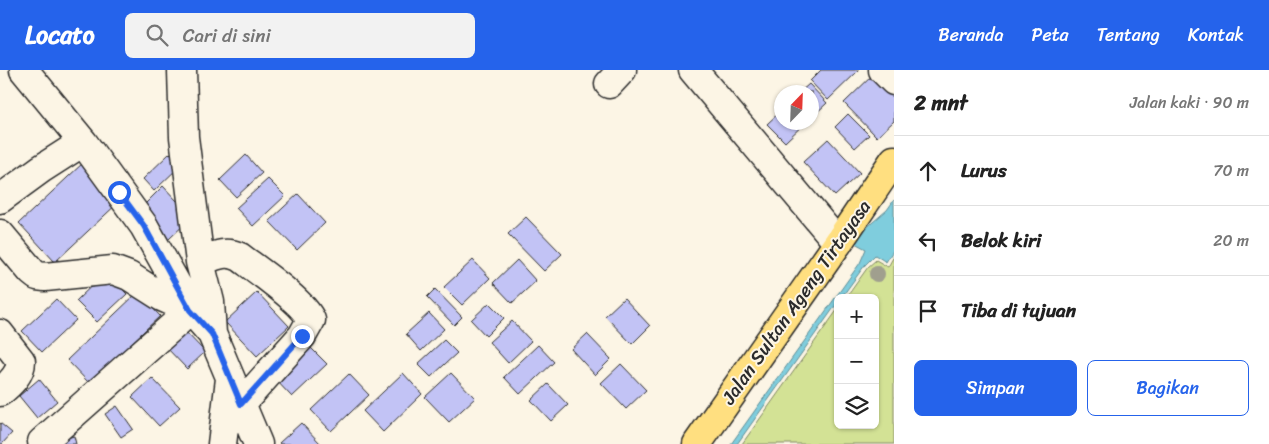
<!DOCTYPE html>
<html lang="id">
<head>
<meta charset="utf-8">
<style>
  :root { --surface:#fff; --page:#f2f2f2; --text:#222; --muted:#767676; --line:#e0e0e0; --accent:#2563eb }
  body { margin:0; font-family:Sriracha,sans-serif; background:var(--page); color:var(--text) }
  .controls { position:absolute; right:15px; bottom:15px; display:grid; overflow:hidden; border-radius:8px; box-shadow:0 1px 4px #0004 }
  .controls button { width:45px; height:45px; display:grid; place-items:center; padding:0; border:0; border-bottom:1px solid var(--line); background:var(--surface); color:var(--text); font:25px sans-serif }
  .compass { position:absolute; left:774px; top:15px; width:45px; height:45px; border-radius:50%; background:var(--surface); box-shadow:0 1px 4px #0004; rotate:23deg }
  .stop { position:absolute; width:15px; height:15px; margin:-11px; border:4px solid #2563eb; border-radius:50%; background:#fff }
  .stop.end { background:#2563eb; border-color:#fff; box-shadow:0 1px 5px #0008 }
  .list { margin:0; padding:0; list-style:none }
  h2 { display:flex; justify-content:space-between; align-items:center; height:65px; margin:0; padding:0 20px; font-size:21px }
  h2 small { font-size:16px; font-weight:400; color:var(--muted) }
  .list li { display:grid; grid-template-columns:32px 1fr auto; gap:15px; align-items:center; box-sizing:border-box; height:70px; padding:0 20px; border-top:1px solid var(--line) }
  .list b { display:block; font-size:19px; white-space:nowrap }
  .list em { font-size:16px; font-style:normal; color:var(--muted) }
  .actions { display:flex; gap:10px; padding:15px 20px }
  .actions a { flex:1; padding:11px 0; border:1px solid var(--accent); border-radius:8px; text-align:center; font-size:18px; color:var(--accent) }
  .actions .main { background:var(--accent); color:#fff }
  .icon { flex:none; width:28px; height:28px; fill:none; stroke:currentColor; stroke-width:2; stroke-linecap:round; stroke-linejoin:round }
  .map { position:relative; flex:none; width:894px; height:374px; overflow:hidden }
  header { display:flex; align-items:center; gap:30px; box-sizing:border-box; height:70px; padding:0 25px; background:var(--accent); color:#fff }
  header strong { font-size:24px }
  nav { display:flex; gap:28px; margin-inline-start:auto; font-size:18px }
  .search { width:350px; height:45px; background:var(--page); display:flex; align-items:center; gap:12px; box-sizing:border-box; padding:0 18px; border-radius:8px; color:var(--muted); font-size:19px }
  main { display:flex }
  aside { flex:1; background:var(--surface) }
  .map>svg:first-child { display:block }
  .green { fill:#d3e295; stroke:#7f8660 }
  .water { fill:#7fcddd; stroke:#5d8c96 }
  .building { fill:#c2c3f5; stroke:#2b2b2b }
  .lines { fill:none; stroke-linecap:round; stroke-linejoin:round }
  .minor-casing { stroke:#2b2b2b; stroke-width:31 }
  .major-casing { stroke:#2b2b2b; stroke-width:31 }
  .minor { stroke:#fcf5e5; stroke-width:28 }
  .major { stroke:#ffdf80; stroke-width:28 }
  .tree { fill:#a09f8e }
  .route { stroke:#2563eb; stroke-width:6 }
  .labels { text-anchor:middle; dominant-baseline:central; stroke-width:4; stroke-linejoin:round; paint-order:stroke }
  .street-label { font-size:19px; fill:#2b2b2b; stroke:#fcf5e5 }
</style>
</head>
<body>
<header>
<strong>Locato</strong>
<div class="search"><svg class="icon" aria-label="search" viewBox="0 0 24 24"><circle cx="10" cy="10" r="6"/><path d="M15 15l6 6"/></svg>Cari di sini</div>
<nav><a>Beranda</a><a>Peta</a><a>Tentang</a><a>Kontak</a></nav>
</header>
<main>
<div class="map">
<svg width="894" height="374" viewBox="0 0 894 374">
  <rect width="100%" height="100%" fill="#fcf5e5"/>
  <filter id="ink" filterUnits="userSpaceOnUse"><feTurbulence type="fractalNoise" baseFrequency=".02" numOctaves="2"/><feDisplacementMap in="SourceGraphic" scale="10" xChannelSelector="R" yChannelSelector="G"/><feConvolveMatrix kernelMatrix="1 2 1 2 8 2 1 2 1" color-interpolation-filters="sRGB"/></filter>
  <g filter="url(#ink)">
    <path class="green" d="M 894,186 L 894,374 L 742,374 L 838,239 L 838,355 L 875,355 L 875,228 L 846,228 L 868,197 L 876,190 L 888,197 Z"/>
    <path class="water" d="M 894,130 L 894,179 L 886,192 L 875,185 L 865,195 L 841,228 L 838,228 L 838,232 L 737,374 L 731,374 L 860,193 L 866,179 L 855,173 L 866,158 L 887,140 Z"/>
    <path class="building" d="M 821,0 L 859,0 L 828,30 L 810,11 Z
      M 878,0 L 894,17 L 894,51 L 877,67 L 844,33 Z
      M 809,14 L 827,33 L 812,47 L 812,22 L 800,22 Z
      M 782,40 L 782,52 L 806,52 L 785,72 L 767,54 Z
      M 848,44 L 869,65 L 855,78 L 835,57 Z
      M 828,69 L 860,103 L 835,126 L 803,92 Z
      M 170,83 L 182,94 L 154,121 L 143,109 Z
      M 246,85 L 262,103 L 236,127 L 220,110 Z
      M 84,92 L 120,131 L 55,192 L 19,153 Z
      M 268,109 L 285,126 L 253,156 L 236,138 Z
      M 163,116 L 192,147 L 168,170 L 139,140 Z
      M 298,124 L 325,153 L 297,180 L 269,151 Z
      M 526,147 L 562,184 L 544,201 L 508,164 Z
      M 473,190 L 490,208 L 462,235 L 444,217 Z
      M 517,190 L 536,211 L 512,233 L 493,213 Z
      M 106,202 L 127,224 L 97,252 L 76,231 Z
      M 435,219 L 462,247 L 454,255 L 427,227 Z
      M 138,222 L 160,246 L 89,313 L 67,290 Z
      M 257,222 L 289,256 L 257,286 L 225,252 Z
      M 624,228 L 650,256 L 632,274 L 605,246 Z
      M 56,229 L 76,250 L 42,282 L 22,261 Z
      M 489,233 L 504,248 L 486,266 L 471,250 Z
      M 429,243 L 444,259 L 421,281 L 406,264 Z
      M 512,251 L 531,271 L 508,293 L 489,272 Z
      M 183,259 L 205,282 L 187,299 L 165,276 Z
      M 587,264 L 611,289 L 595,305 L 571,279 Z
      M 444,270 L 457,283 L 431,307 L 418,294 Z
      M 308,275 L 327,294 L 292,327 L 274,308 Z
      M 538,275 L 554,292 L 520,324 L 504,307 Z
      M 621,294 L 646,320 L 626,339 L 601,313 Z
      M 403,303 L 422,324 L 383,362 L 363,341 Z
      M 451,303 L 475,328 L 449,352 L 425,327 Z
      M 349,304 L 369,325 L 331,361 L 311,340 Z
      M 152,308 L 180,337 L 159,356 L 132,327 Z
      M 39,309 L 57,331 L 37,348 L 19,326 Z
      M 548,314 L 568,335 L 551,351 L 531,330 Z
      M 117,336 L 133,359 L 121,367 L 105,344 Z
      M 0,353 L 12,363 L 2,374 L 0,374 Z
      M 301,353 L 321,374 L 280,374 L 279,373 Z
      M 74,366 L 76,374 L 43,374 Z"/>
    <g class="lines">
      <defs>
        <path id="minor" d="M 24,0 L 83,72 L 144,156 L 191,240 L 212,264 L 258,374
          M 182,0 L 184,67 L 200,192 L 210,232 L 212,264
          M 693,0 L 838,173
          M 883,0 L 894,11
          M 609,14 L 622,0
          M 0,129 L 41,99 L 83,72
          M 0,164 L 32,202 L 37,206 L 45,207 L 113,200 L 129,206 L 162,227 L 191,240 L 42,372
          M 200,192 C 215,186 224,180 240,187 C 257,200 304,232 311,250 L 302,266 L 241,334
          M 0,264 L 21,291 C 21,304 10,314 0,322
          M 222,374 L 230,309"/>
        <path id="major" d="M 697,374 L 838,173 L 894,90"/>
      </defs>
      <use href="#minor" class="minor-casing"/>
      <use href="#major" class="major-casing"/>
      <use href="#minor" class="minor"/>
      <use href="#major" class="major"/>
    </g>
    <circle class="tree" cx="877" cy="204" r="8"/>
  </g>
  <g class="lines" filter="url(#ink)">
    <path class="route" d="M 119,122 L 144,156 L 190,240 L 212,264 L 241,334 L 302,266"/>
  </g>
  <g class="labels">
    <g class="street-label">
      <text transform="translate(796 232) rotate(-55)">Jalan Sultan Ageng Tirtayasa</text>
    </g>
  </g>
</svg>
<div class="controls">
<button>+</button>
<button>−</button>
<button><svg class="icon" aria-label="layers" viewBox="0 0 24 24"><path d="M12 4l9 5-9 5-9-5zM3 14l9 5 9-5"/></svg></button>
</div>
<svg class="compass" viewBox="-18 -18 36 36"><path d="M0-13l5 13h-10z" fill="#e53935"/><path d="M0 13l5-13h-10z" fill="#767676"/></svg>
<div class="stop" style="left:119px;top:122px"></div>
<div class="stop end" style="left:302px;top:266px"></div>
</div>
<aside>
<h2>2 mnt<small>Jalan kaki · 90 m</small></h2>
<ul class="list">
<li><svg class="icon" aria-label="ahead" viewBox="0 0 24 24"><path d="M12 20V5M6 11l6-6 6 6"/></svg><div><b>Lurus</b></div><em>70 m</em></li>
<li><svg class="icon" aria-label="left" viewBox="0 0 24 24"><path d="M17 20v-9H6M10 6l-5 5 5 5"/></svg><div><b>Belok kiri</b></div><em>20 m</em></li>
<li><svg class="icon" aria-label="arrive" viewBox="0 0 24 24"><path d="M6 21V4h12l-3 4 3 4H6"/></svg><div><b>Tiba di tujuan</b></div></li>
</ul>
<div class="actions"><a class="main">Simpan</a><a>Bagikan</a></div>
</aside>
</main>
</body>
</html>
